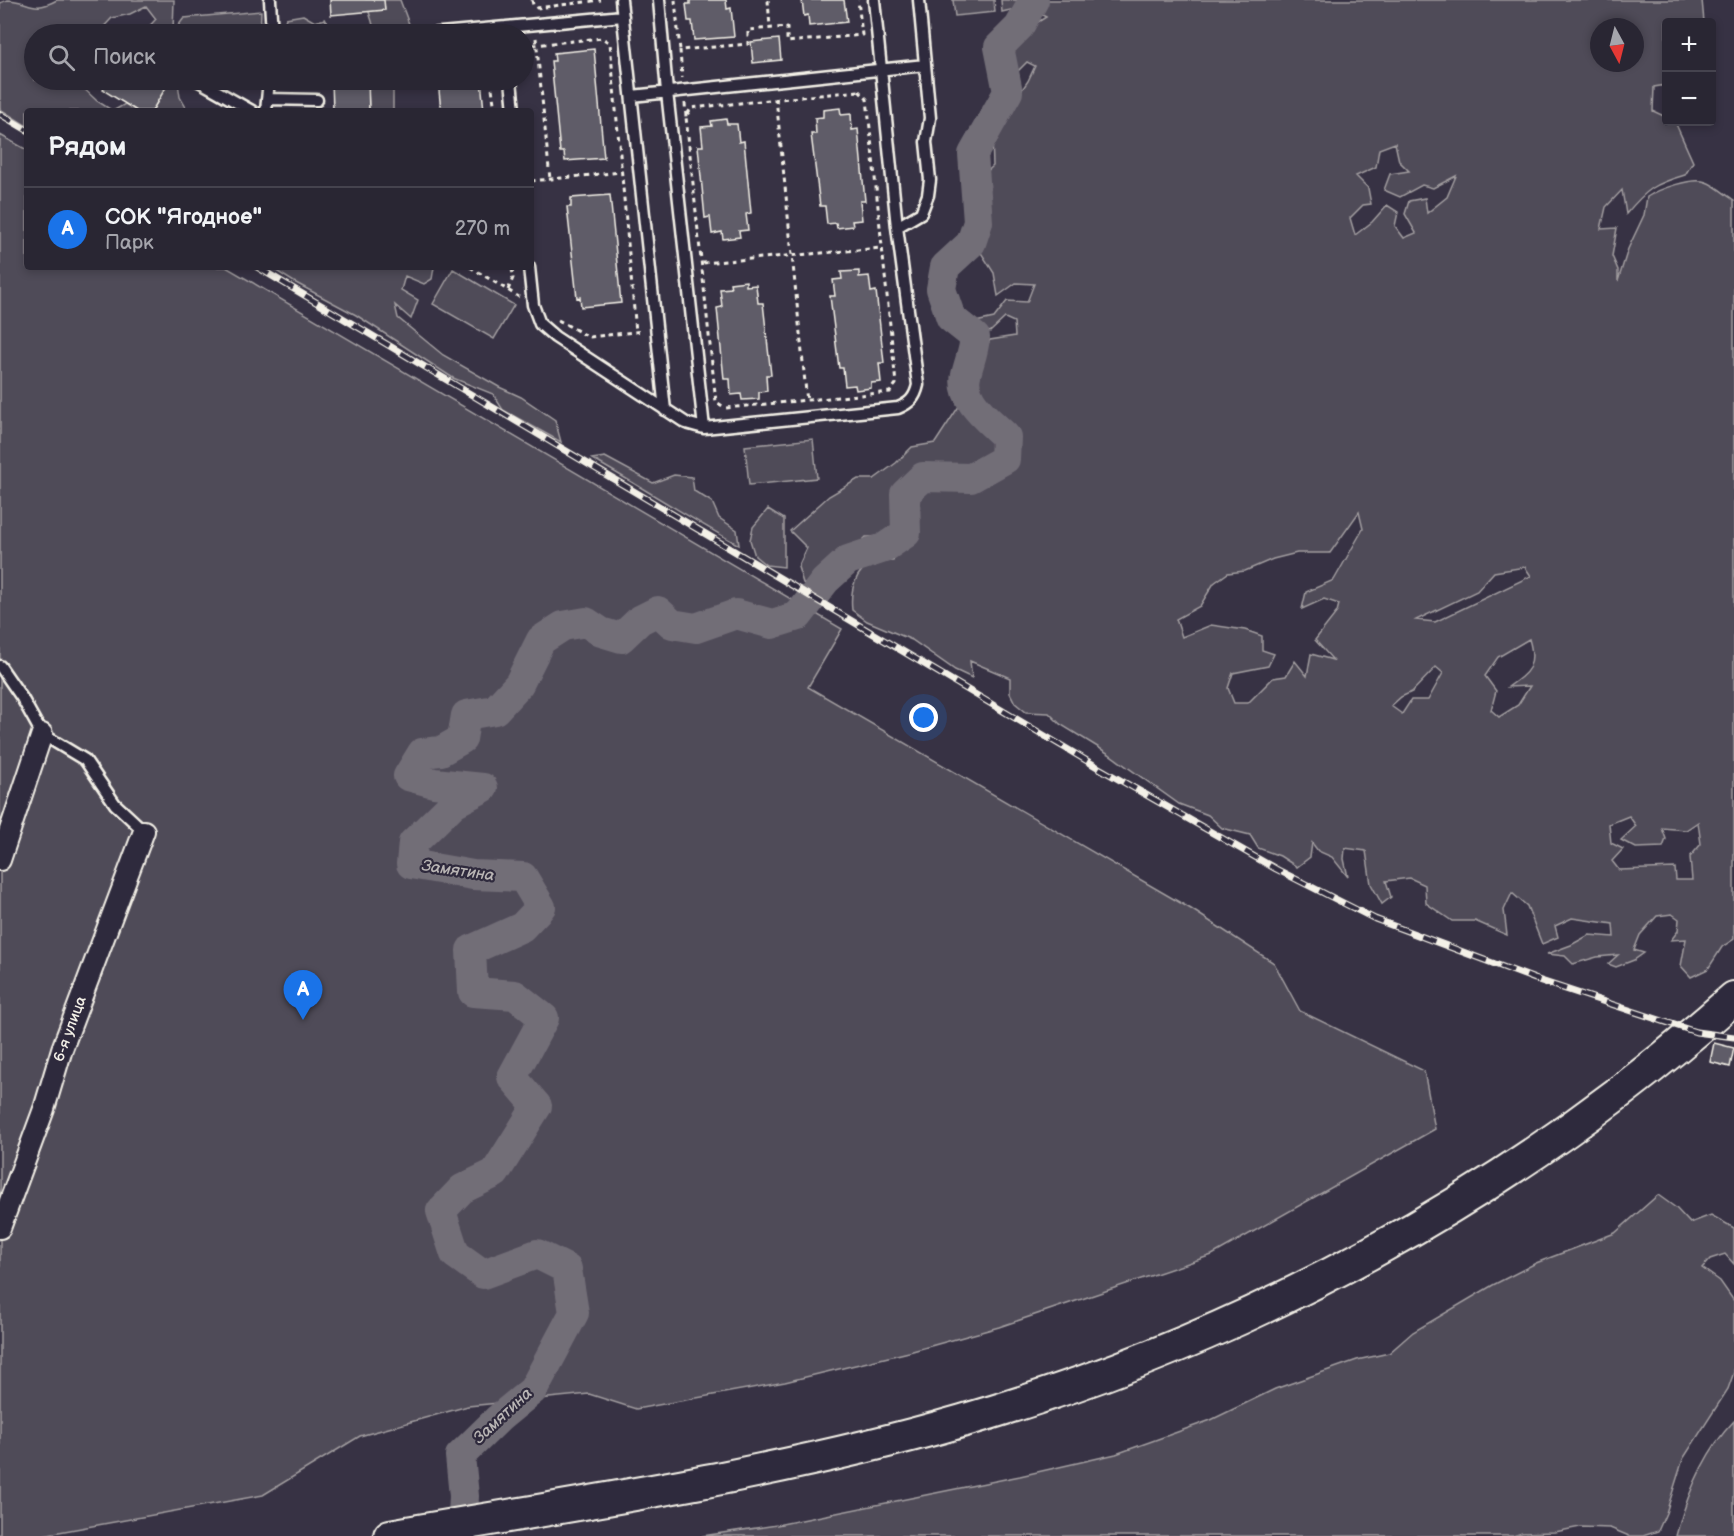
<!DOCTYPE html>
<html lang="ru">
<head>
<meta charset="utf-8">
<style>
  :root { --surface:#292633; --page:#312e3b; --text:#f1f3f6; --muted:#a5a5ac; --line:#45434e; --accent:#1a73e8 }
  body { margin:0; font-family:"Balsamiq Sans",sans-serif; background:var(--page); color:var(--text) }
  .controls { position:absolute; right:18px; top:18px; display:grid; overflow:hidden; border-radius:6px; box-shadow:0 3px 9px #0003 }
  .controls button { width:54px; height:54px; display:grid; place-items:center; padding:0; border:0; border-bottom:2px solid var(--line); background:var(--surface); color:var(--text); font:30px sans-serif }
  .compass { position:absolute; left:1590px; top:18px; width:54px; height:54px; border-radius:50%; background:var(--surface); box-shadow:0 3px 9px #0003; rotate:173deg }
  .you { position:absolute; left:924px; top:718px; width:21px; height:21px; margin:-15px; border:4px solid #fff; border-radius:50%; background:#1a73e8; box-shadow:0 0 0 9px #1a73e833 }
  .badge { display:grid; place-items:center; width:39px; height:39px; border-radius:50%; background:var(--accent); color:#fff; font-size:20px; font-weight:700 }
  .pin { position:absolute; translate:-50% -50px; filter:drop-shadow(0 2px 3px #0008) }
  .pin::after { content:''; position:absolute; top:32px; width:21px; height:18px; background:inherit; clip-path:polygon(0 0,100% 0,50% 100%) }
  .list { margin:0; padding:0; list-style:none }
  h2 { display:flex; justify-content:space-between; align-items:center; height:78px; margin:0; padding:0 24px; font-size:26px }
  h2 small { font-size:20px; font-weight:400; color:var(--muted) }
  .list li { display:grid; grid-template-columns:39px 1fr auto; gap:18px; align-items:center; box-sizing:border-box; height:84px; padding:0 24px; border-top:2px solid var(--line) }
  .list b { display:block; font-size:22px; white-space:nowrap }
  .list p { margin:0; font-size:20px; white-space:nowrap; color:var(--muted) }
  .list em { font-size:20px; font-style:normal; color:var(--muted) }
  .icon { flex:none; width:33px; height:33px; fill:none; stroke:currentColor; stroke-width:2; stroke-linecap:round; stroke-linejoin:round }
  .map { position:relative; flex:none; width:1734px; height:1536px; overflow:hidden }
  .search { position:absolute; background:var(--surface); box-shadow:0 3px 9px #0003; left:24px; top:24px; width:510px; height:66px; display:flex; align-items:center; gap:15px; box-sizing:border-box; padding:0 21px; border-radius:33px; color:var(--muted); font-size:22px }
  .panel { position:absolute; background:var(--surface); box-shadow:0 3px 9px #0003; left:24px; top:108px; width:510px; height:162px; border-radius:6px }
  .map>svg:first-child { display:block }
  .green { fill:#504b59; stroke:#a29ea0; stroke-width:1.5; fill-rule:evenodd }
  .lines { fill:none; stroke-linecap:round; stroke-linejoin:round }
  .river { stroke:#726e77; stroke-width:30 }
  .building { fill:#5f5c67; stroke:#f4f1e8; stroke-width:1.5 }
  .service-casing { stroke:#f4f1e8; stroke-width:15 }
  .minor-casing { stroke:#f4f1e8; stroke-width:24 }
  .primary-casing { stroke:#f4f1e8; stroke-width:36 }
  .path { stroke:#f4f1e8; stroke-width:3; stroke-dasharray:4.5 4.5; stroke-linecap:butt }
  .service { stroke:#2f2a3d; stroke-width:10 }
  .minor { stroke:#2f2a3d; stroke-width:20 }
  .primary { stroke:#2f2a3d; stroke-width:32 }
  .rail-casing { stroke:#f4f1e8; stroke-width:7 }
  .rail { stroke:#2f2a3d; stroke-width:4.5; stroke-dasharray:14; stroke-linecap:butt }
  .labels { text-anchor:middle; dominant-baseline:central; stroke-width:4.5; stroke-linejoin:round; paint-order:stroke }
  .street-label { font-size:15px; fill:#f4f1e8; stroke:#2f2a3d }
  .water-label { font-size:16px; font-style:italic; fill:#bab6b5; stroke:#2f2a3d }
</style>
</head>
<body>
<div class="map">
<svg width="1734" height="1536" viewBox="0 0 1734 1536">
  <rect width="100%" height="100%" fill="#373244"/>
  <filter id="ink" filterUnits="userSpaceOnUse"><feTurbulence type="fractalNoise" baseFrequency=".0167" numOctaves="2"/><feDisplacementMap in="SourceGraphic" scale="12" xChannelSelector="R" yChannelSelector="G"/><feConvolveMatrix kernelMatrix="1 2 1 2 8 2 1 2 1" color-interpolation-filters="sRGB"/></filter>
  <g filter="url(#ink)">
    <path class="green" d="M 7,0 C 29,0 32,14 57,0 L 174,0 L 173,31 L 166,34 L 142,34 L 156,19 L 146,6 L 130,14 L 112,18 L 97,34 L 34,34 L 34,80 L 80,80 L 80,85 L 97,101 L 113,111 L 125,104 L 137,111 L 27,111 L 27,126 L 0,109 L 0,3 Z
      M 366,0 L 400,0 L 409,24 L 396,32 L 388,29 L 387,34 L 374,34 C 375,24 367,11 366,0 Z
      M 953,0 L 994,0 L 995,12 L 955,16 Z
      M 1001,0 L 1702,0 L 1704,22 L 1666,22 L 1666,85 L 1654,87 L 1653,111 L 1666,117 L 1666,122 L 1675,122 L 1693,162 L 1685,175 C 1654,184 1647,189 1626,214 L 1622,190 L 1606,207 L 1601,229 L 1617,228 L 1612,256 L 1618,270 L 1618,281 L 1628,249 L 1644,215 L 1647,197 C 1659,189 1692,177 1706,182 C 1715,185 1725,194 1734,200 L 1734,939 L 1722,947 L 1708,969 L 1691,977 L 1681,966 L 1686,939 L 1671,940 L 1678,931 L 1679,919 L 1672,914 L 1657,916 L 1640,935 L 1634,950 L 1644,953 L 1634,960 L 1616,967 L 1608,964 L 1618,955 L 1597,957 L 1573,964 L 1565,956 L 1547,954 L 1571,945 L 1589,935 L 1614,937 L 1613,924 L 1572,918 L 1555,926 L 1558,937 L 1542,944 L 1527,906 L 1512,893 L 1504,910 L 1507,935 L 1475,921 L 1452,921 L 1426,903 L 1425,885 L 1410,878 L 1386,881 L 1391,897 L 1382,904 L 1371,884 L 1366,851 L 1345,848 L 1344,859 L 1348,877 L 1332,857 L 1318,851 L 1312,843 L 1310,857 L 1297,867 L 1280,856 L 1258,848 L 1250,835 L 1222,828 L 1208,815 L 1179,804 L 1109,754 L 1060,724 L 1049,713 L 1026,712 L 1015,703 L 1010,693 L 1010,678 L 970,661 L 972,678 L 955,670 L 912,640 L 867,621 L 852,610 C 850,592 854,570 874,562 C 879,560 887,561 893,561 L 899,547 L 886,537 L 866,537 L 853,550 L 848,575 L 822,573 L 832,589 L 818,594 L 803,583 L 798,567 L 807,548 L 790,531 L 829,496 L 858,479 L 874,479 L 896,463 L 912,447 L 935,443 L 971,388 L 977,364 L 990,340 L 1015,336 L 1014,322 L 1005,318 L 990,332 L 966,324 L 994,318 L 1007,301 L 1027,302 L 1034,284 L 1016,283 L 998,296 L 994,273 L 978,248 L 984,226 L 973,207 L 981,196 L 978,180 L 993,166 L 992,135 L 997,126 L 1028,81 L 1035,66 L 1027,62 L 1012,77 L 1001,92 L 994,79 L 995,61 L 1015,46 L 1030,27 L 1046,17 C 1030,8 1020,7 1002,12 ZM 1599,27 L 1635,27 L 1635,63 L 1599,63 ZM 1395,143 L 1399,161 L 1409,171 L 1390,174 L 1384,190 L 1400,197 L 1422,185 L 1433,188 L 1456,176 L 1447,197 L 1427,213 L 1425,198 L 1409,201 L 1405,214 L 1416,233 L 1404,238 L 1395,226 L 1398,212 L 1387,205 L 1372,222 L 1355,235 L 1350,218 L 1363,205 L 1371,204 L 1368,188 L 1356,176 L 1376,167 L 1379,149 ZM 1359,512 L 1363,529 L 1334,580 L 1306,592 L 1302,609 L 1324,599 L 1339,604 L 1337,612 L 1315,640 L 1333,660 L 1311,654 L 1307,676 L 1295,661 L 1286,676 L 1273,678 L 1248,703 L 1234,703 L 1228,688 L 1233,673 L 1268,666 L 1274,654 L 1262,650 L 1262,636 L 1245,630 L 1211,625 L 1182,637 L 1176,619 L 1200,606 L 1214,583 L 1228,573 L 1245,571 L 1273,559 L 1297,553 L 1330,553 ZM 1525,567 L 1531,576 L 1435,622 L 1416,620 L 1477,591 L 1494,572 ZM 1529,639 C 1537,666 1529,672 1508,687 L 1530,686 L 1518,705 L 1499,717 L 1491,710 L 1496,691 L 1485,676 L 1498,657 ZM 1436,667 L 1443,673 L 1428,700 L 1411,700 L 1402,714 L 1391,706 L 1401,697 L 1412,692 ZM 1629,816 L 1636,826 L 1621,840 L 1636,848 L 1663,847 L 1666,839 L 1662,828 L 1686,830 L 1698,822 L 1701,844 L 1690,857 L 1692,880 L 1676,880 L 1675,868 L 1619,870 L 1612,861 L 1623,849 L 1611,843 L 1609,824 Z
      M 261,11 L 260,34 L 172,34 L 184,18 Z
      M 303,15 L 315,22 L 325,19 L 332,30 L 330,34 L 281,34 L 286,18 Z
      M 383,80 L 393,82 L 393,111 L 369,111 L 368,90 Z
      M 178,83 L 180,97 L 188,111 L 152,111 L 166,87 Z
      M 0,135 L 27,150 L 27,267 L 226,267 L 842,629 L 808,687 L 1191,909 L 1274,963 L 1300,1011 L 1424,1071 L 1435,1129 L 1212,1255 L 999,1327 L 909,1352 L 785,1382 L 636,1409 L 589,1394 L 468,1406 L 360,1436 L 263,1495 L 37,1536 L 0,1536 Z
      M 270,267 L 434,267 L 432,279 L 424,284 L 405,276 L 401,290 L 418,300 L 411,319 L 395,305 L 398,318 L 443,355 L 499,387 L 521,397 L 555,420 L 561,442 L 503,410 L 493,394 L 453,378 L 356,315 L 294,282 Z
      M 453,269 L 514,305 L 494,339 L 433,304 Z
      M 813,439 L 817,478 L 749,485 L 745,446 Z
      M 605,457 L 653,483 L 674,475 L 692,477 L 694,491 L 712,502 L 719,518 L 737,530 L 739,545 C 689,518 642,487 592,459 Z
      M 768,509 L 784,519 L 784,567 L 766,565 L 755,556 L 750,540 L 753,527 Z
      M 1658,1195 L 1676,1208 L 1690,1223 L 1711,1215 L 1734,1228 L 1734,1264 L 1725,1254 L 1710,1259 L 1702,1268 L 1720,1281 L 1734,1301 L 1734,1372 L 1728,1389 L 1683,1459 L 1666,1513 L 1658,1531 L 1643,1536 L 1629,1536 L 1610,1528 L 1580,1527 L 1555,1532 L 1522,1533 L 1513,1536 L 702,1536 L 777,1525 L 1020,1476 L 1116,1454 L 1211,1420 L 1275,1389 L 1357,1360 L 1389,1353 L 1413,1332 L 1493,1285 L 1536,1263 L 1615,1233 Z
      M 1734,1421 L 1734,1536 L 1676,1536 C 1687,1495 1704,1452 1734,1421 Z"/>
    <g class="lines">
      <path class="river" d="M 462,1536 L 464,1496 L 460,1456 L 499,1418 L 533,1390 L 574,1313 L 567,1269 L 537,1254 L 483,1274 L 455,1254 L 441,1211 L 462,1189 L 495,1173 L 537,1106 L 512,1077 L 544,1018 L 515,995 L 473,992 L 471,950 L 522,927 L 541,907 L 523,877 L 473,875 L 411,864 L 413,843 L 454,803 L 483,788 L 434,783 L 408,776 L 422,753 L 441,751 L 462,739 L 466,715 L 495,710 L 519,684 L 541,640 L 563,626 L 586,622 L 601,632 L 621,638 L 640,620 L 658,611 L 672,624 L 696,628 L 736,614 L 772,624 L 798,616 L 825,581 L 848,560 L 884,548 L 906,533 L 905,494 L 923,477 L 971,478 L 1005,459 L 1006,437 C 990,421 960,400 966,375 C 969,362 974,351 975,337 L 951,318 L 941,289 L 945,267 L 971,243 L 978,222 L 973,154 L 1008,92 L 999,47 L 1019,27 L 1034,0"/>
    </g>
    <path class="building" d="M 330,0 L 384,0 L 385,10 L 331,15 Z
      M 690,0 L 726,0 L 727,9 L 731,8 L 734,37 L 694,40 L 692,21 L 688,21 L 686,4 L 690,4 Z
      M 802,0 L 844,0 L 847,22 L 809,26 L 808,15 L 804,16 Z
      M 779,39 L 781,60 L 753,63 L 751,42 Z
      M 594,49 L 604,158 L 565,161 L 564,152 L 560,152 L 551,61 L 555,61 L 554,53 Z
      M 109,80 L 154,80 L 166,87 L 152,111 L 137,111 L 103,90 Z
      M 332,80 L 368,80 L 369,111 L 333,111 Z
      M 438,80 L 481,80 L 484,111 L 441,111 Z
      M 840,108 L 841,115 L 851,114 L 852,130 L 858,129 L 865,201 L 860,201 L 862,220 L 852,221 L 853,226 L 837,228 L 836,223 L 827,224 L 825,206 L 820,206 L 811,134 L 816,134 L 815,118 L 823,117 L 823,110 Z
      M 726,119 L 727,124 L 737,124 L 739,142 L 744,141 L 751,213 L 746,214 L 748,230 L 739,231 L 740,237 L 723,239 L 722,232 L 712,234 L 710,217 L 705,218 L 698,146 L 703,146 L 701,127 L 712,126 L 711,121 Z
      M 610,195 L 621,303 L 581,307 L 580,297 L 577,298 L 567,207 L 571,207 L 571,198 Z
      M 859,271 L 859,277 L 869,276 L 871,292 L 876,291 L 884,363 L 879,363 L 881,382 L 871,383 L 871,388 L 856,390 L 855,385 L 845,386 L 843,368 L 839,368 L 830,296 L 835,296 L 833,280 L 842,279 L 841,272 Z
      M 746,281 L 746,286 L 756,285 L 758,303 L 763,303 L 771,375 L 766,375 L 767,391 L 759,392 L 759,399 L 742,400 L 741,394 L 731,395 L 730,379 L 724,379 L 717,308 L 722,307 L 720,289 L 731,288 L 730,283 Z
      M 1714,1043 L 1734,1048 L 1730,1067 L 1710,1062 Z"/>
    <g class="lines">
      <defs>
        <path id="service" d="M 270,0 L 272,34
          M 621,0 L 665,410
          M 659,0 L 667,92 L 704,428
          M 430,34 L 506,27
          M 506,34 L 506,27 L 623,16
          M 197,80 L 252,111
          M 511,80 L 514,111
          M 632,96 L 925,65
          M 267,99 L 317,100
          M 266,111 L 269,80
          M 897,227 L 921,213 L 928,195 L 930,180 L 926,142 L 930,118 L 919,0
          M 529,267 L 533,305 L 540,324 L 555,337 L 686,423 L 704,428 L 898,408 C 910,403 915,398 918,385 L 897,227 L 874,0
          M 0,666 L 22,698 L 42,734 L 85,760 L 115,804 L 144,831"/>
        <path id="minor" d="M 0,860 L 42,734
          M 0,1228 L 44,1109 L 62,1049 L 144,831"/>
        <path id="primary" d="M 390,1536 C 581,1503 775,1475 962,1421 C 1244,1340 1515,1193 1734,998"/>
      </defs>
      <use href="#service" class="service-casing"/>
      <use href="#minor" class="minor-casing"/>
      <use href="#primary" class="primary-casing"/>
      <path class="path" d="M 532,0 L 533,5 L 537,8 L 601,0
        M 675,0 L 680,50 L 748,44 L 748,30 L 787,27 L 787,42 L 862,35 L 858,0
        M 768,0 L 770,28
        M 536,38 L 550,179
        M 524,46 L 602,38 L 610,43 L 636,332
        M 680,50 L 682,78
        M 491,80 L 495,111
        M 859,91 L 867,99 L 896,384 L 890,392 L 726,408 L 716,402 L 686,117 L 691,108 Z
        M 776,98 L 807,402
        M 685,103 L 686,117
        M 531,181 L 622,172
        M 703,263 L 881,248
        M 470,267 L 519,297
        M 508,290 L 513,278 L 512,267
        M 558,320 L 589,337 L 643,331"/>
      <use href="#service" class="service"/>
      <use href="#minor" class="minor"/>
      <use href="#primary" class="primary"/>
      <defs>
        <path id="rail" d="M 0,114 L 27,130
          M 257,267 L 1099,768 L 1276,869 L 1375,919 L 1535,979 L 1696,1032 L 1734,1037"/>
      </defs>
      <use href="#rail" class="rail-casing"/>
      <use href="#rail" class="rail"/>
    </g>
  </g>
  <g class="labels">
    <g class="street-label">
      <text transform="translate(70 1029) rotate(-70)">6-я улица</text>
    </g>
    <g class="water-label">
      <text transform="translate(458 871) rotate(8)">Замятина</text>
      <text transform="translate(503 1416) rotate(-43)">Замятина</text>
    </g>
  </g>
</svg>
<div class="controls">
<button>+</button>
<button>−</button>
</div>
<svg class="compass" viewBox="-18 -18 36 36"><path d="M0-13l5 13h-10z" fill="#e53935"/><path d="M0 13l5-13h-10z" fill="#a5a5ac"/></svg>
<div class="you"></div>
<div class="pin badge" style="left:303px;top:1020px">A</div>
<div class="search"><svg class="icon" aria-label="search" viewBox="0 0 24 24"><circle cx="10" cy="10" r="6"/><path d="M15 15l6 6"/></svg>Поиск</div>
<section class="panel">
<h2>Рядом<small></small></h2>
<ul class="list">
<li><span class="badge">A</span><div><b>СОК &quot;Ягодное&quot;</b><p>Парк</p></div><em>270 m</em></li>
</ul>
</section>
</div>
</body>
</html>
